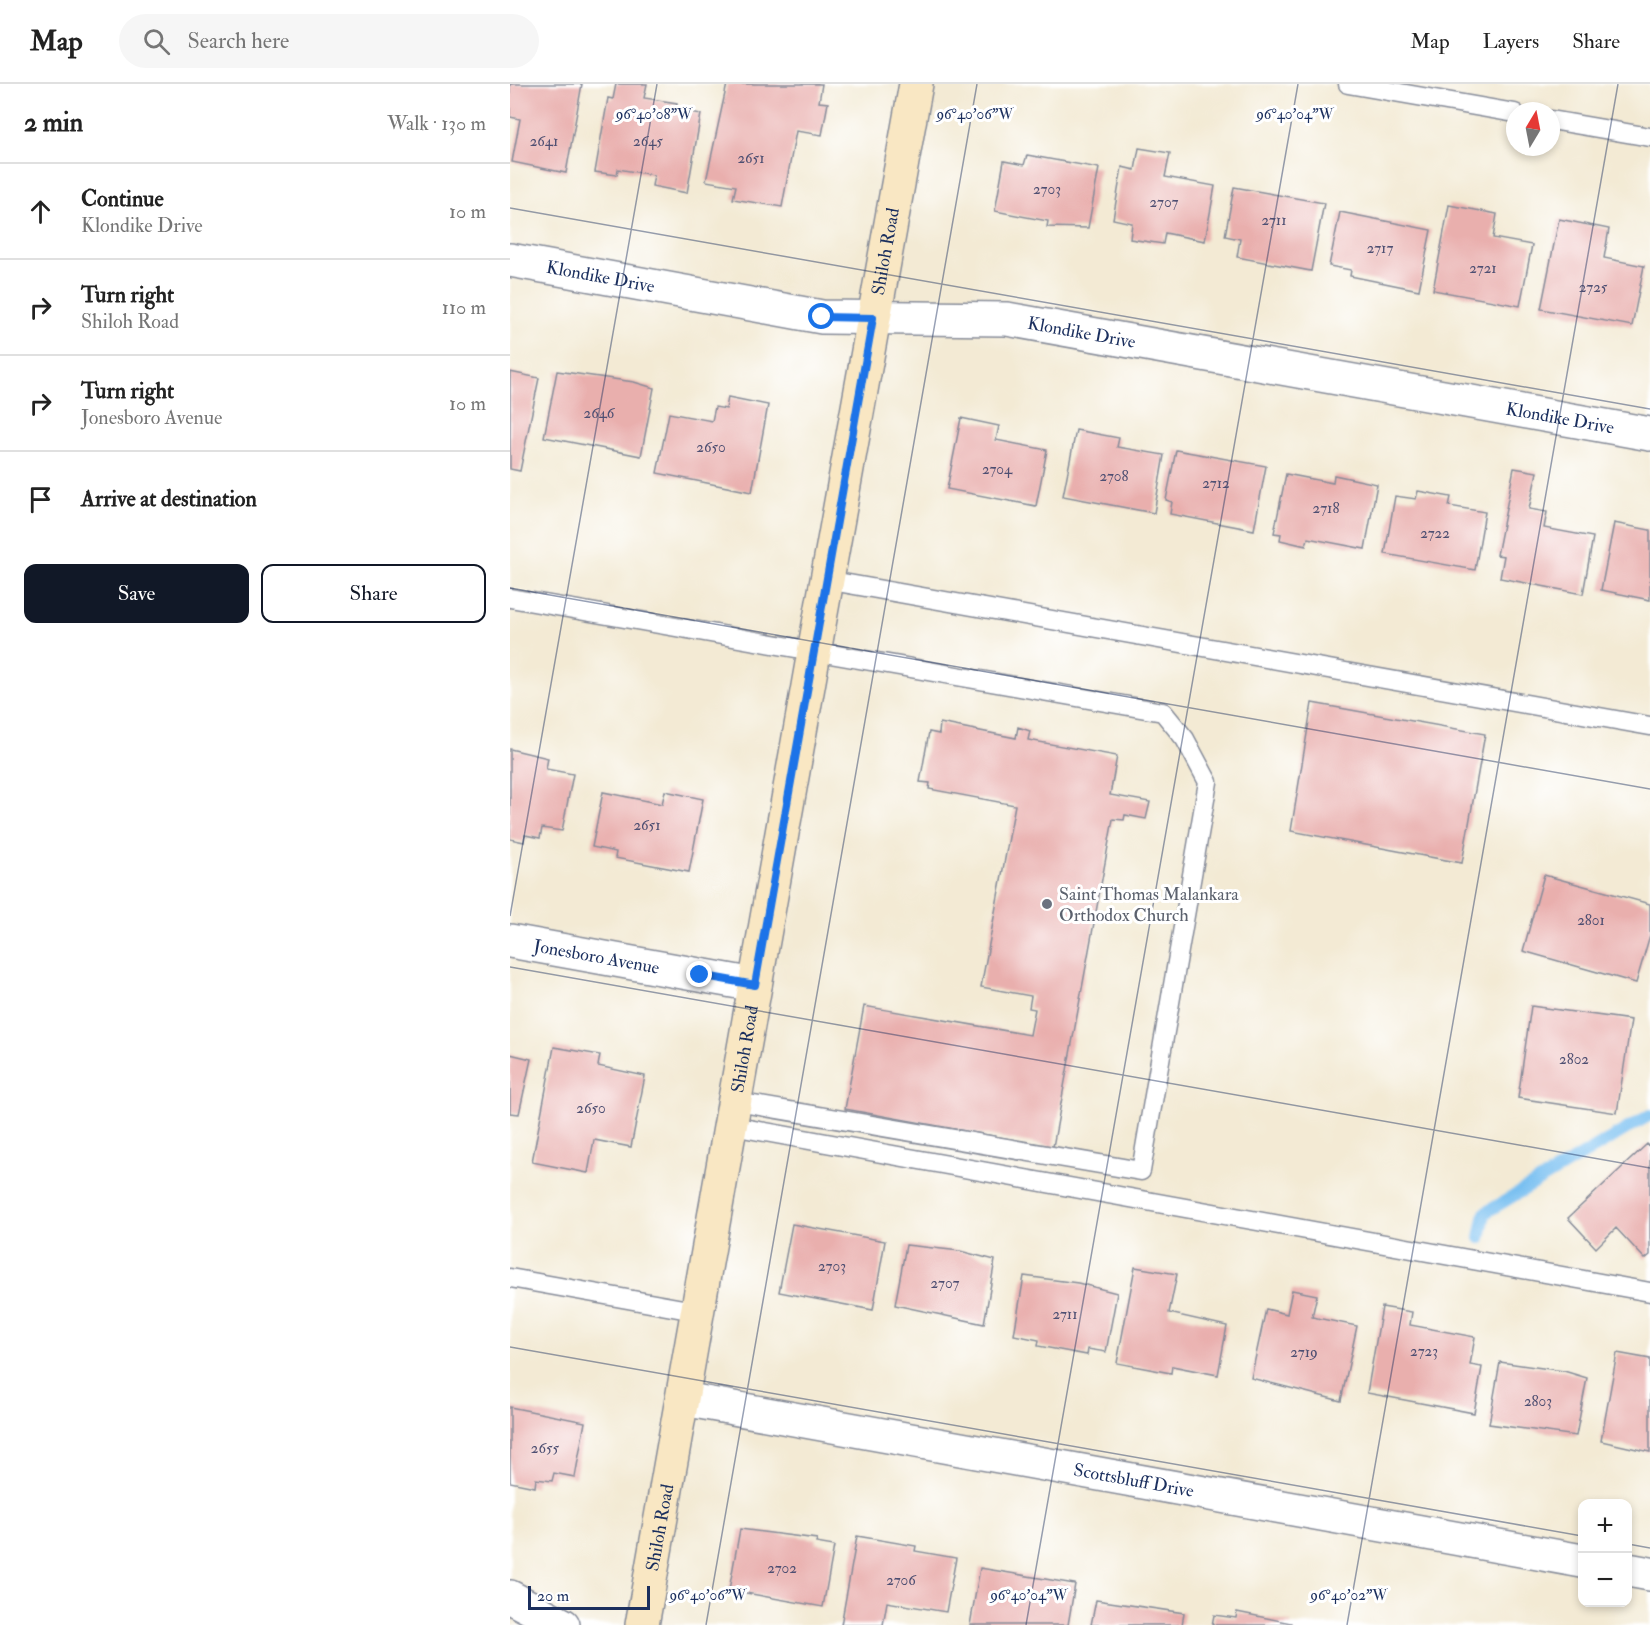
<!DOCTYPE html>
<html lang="en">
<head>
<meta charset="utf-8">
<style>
  :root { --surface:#fff; --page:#f6f6f6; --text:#222; --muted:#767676; --line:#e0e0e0; --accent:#111827 }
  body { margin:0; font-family:"IM FELL Double Pica",serif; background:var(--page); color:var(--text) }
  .controls { position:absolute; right:18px; bottom:18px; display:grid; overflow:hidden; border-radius:12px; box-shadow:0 3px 9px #0003 }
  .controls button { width:54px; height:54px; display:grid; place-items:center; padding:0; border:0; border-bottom:2px solid var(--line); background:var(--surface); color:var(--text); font:30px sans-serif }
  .compass { position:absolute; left:996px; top:18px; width:54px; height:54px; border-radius:50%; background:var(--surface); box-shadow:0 3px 9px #0003; rotate:10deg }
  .scale { position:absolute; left:18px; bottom:15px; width:122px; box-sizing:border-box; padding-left:6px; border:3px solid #1b2f5e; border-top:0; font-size:16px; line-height:21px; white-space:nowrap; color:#1b2f5e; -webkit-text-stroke:4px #fff; paint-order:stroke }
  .stop { position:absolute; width:18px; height:18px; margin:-14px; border:4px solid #1a73e8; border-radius:50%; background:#fff }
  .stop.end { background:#1a73e8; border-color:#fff; box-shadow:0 2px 6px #0008 }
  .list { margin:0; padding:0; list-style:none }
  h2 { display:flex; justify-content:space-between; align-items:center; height:78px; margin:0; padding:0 24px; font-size:26px }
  h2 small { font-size:20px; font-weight:400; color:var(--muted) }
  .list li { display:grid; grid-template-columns:39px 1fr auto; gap:18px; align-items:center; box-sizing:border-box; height:96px; padding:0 24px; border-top:2px solid var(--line) }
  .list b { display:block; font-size:22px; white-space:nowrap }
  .list p { margin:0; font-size:20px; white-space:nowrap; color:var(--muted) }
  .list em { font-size:20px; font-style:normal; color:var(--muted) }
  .actions { display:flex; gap:12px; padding:18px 24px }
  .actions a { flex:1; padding:14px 0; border:2px solid var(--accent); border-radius:12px; text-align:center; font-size:21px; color:var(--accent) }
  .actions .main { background:var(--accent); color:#fff }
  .icon { flex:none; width:33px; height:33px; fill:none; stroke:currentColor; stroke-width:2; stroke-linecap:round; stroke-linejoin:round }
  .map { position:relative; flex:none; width:1140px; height:1541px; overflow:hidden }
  header { display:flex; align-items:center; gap:36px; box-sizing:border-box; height:84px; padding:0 30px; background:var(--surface); border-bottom:2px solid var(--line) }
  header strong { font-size:28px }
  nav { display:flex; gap:33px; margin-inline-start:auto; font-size:21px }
  .search { width:420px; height:54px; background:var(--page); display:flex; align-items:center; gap:15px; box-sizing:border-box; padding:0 21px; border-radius:33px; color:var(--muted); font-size:22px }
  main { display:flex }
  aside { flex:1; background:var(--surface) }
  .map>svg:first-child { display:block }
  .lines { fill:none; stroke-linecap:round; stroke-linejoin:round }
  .stream { stroke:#79c0f1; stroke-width:12 }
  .building { fill:#e9afad }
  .lane-casing { stroke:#878c99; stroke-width:21 }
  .street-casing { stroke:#878c99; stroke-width:36 }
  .secondary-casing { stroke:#878c99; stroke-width:36 }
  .lane { stroke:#fff; stroke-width:18 }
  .street { stroke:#fff; stroke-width:33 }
  .secondary { stroke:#f9e7c3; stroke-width:33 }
  .route { stroke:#1a73e8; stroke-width:8 }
  .ticks { fill:none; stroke:#1b2f5e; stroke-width:1.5; stroke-opacity:0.45 }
  .worship-dot { fill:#6b7280; stroke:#fff; stroke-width:2 }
  .labels { text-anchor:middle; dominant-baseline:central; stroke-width:6; stroke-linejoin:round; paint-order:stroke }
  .number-label { font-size:15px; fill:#4e4f72 }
  .street-label { font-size:18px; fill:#1b2f5e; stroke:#fff }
  .worship-label { font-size:18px; fill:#5b616d; stroke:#fff; text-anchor:start }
  .ticks-label { font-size:15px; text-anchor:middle; fill:#1b2f5e; stroke:#fff; stroke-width:6; stroke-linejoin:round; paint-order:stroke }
</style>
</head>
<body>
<header>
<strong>Map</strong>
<div class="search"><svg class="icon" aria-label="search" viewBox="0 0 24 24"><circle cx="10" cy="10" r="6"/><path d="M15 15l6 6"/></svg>Search here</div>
<nav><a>Map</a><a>Layers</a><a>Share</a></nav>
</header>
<main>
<aside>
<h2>2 min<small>Walk · 130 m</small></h2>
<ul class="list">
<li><svg class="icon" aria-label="ahead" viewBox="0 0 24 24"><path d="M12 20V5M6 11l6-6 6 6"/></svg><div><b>Continue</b><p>Klondike Drive</p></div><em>10 m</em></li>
<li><svg class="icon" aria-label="right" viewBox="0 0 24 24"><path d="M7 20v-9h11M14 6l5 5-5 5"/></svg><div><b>Turn right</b><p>Shiloh Road</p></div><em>110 m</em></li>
<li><svg class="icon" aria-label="right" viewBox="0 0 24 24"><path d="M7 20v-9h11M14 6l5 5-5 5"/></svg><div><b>Turn right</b><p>Jonesboro Avenue</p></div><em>10 m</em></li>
<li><svg class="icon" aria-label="arrive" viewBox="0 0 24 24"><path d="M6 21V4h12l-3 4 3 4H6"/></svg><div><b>Arrive at destination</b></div></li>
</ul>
<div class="actions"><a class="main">Save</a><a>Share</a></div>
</aside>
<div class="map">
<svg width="1140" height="1541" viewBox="0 0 1140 1541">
  <rect width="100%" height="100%" fill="#fff"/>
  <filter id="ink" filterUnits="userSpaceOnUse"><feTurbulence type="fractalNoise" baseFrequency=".0167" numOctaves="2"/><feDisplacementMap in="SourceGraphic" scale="12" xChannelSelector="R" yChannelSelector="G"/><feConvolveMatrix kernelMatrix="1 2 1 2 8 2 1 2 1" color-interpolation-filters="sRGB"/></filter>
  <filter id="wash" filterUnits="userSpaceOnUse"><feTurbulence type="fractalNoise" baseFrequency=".008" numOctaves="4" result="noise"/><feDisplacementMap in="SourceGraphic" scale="24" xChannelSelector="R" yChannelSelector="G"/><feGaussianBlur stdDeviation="1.35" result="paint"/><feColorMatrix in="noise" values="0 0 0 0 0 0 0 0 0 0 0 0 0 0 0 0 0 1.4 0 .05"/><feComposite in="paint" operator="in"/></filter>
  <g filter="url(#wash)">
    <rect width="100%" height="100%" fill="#f3ead4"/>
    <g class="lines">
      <path class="stream" d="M 970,1154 L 975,1129 L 1140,1031"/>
    </g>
    <g id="blocks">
      <path class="building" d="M 0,0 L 72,0 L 56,89 L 2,78 L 10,35 L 0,33 Z
        M 106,0 L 137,0 L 134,14 L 167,19 L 166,25 L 191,30 L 177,109 L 142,102 L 144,91 L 108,85 L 107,91 L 85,88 L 98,14 L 103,15 Z
        M 217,0 L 312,0 L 309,18 L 318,19 L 312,51 L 286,47 L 272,123 L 223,115 L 226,102 L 196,97 Z
        M 629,64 L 660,69 L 655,93 L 705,102 L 695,157 L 655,149 L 653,160 L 620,155 L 622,139 L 603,135 L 612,83 L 625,86 Z
        M 517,71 L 589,84 L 578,144 L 537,143 L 538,137 L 485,127 L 494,77 L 514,81 Z
        M 724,103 L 814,119 L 801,187 L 727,173 L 730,155 L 715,152 Z
        M 939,121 L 987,130 L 983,154 L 1022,161 L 1010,222 L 923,206 Z
        M 830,128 L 921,146 L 909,206 L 840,192 L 841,186 L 819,182 Z
        M 1049,135 L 1099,145 L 1094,174 L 1134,182 L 1122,242 L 1031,225 Z
        M 47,287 L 124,298 L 144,304 L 131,372 L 34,353 Z
        M 0,288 L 29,294 L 10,387 L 0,385 Z
        M 218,313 L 258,321 L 242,408 L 147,389 L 159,329 L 202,337 L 205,323 L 216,325 Z
        M 451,334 L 489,342 L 486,356 L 537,366 L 526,422 L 437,405 Z
        M 566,346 L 609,354 L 607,363 L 654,371 L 644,429 L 553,412 Z
        M 666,366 L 756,382 L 744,446 L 660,430 L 662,418 L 656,416 Z
        M 1004,384 L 1027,388 L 1019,425 L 1037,428 L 1034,444 L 1083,453 L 1073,510 L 990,494 L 994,472 L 987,471 Z
        M 776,390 L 823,399 L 824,391 L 867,400 L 855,465 L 798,454 L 796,462 L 770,456 L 771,450 L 764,449 Z
        M 908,407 L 941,413 L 939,422 L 975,428 L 965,486 L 875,470 L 885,412 L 906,415 Z
        M 1104,439 L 1140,446 L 1140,516 L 1091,506 Z
        M 802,619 L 975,650 L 952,779 L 781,747 Z
        M 430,639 L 506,654 L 508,643 L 520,647 L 518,656 L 607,672 L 600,711 L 640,718 L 636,735 L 615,731 L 614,736 L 603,735 L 543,1063 L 335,1025 L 354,922 L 520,951 L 525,925 L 519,924 L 521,912 L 471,903 L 505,721 L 419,705 L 420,699 L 410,698 L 419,648 L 429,650 Z
        M 0,665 L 38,674 L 36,685 L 63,690 L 52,747 L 32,744 L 30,754 L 15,751 L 14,758 L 0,755 Z
        M 155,707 L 193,715 L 179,788 L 105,774 L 106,768 L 82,763 L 93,708 L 152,720 Z
        M 1034,791 L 1140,820 L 1140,851 L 1126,899 L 1013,867 Z
        M 1021,922 L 1121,936 L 1107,1029 L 1008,1014 Z
        M 44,963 L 90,971 L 88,982 L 135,992 L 121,1063 L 84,1056 L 78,1089 L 22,1078 Z
        M 0,970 L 21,975 L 9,1030 L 0,1029 Z
        M 1137,1060 L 1140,1063 L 1140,1171 L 1135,1175 L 1106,1144 L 1086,1164 L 1058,1134 Z
        M 282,1140 L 375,1157 L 363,1226 L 269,1208 Z
        M 396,1161 L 450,1167 L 485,1176 L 474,1240 L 385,1221 Z
        M 625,1183 L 667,1190 L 659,1229 L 717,1242 L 708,1291 L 662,1282 L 661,1289 L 607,1279 Z
        M 514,1192 L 568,1199 L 607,1209 L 596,1268 L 578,1265 L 577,1271 L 528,1262 L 529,1256 L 504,1251 Z
        M 782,1206 L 807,1211 L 802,1233 L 847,1242 L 831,1317 L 741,1294 L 756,1225 L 777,1230 Z
        M 872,1223 L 902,1228 L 900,1241 L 965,1253 L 960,1281 L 972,1283 L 964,1329 L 857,1309 Z
        M 1107,1269 L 1140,1275 L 1140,1368 L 1091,1357 Z
        M 990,1278 L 1054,1287 L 1077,1294 L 1066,1352 L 979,1340 Z
        M 0,1323 L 75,1338 L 65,1393 L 44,1389 L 42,1397 L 26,1395 L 25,1403 L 0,1398 Z
        M 230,1445 L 307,1455 L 306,1459 L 324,1462 L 313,1523 L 219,1506 Z
        M 347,1452 L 406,1462 L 405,1467 L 446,1474 L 436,1528 L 377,1518 L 373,1541 L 331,1541 Z
        M 470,1484 L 565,1500 L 558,1541 L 460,1541 Z
        M 586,1516 L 674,1529 L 672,1541 L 581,1541 Z
        M 727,1528 L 781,1539 L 781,1541 L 702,1541 L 704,1531 L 726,1534 Z"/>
    </g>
  </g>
  <g filter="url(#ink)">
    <use href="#blocks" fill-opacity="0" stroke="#878c99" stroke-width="1.5"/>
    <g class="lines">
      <defs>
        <path id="lane" d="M 838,0 L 1005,29
          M 1041,36 L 1140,53
          M 316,496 L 1140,642
          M 0,514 L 653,628 L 675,655 L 698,698 L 631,1087 L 226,1018
          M 222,1042 L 1140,1208
          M 0,1194 L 190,1228"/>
        <g id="street">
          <path id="s1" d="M 0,176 L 312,233 L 497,235 L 1140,350"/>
          <path id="s2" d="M 0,857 L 245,901"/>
          <path id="s3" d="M 173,1315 L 1072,1477"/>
          <path d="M 1118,1486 L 1140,1490"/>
          <path d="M 0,1513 L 53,1541"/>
        </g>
        <g id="secondary">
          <path id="s4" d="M 132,1541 C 226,1028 311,513 406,0"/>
        </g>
      </defs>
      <use href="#lane" class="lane-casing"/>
      <use href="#street" class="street-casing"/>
      <use href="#secondary" class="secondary-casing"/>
      <use href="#lane" class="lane"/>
      <use href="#street" class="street"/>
      <use href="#secondary" class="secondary"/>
    </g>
  </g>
  <g class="lines" filter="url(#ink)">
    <path class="route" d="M 190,891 L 245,901 L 363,234 L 312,233"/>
  </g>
  <path class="ticks" d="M 0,124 L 1140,325M 0,504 L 1140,705M 0,832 L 147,0M 0,883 L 1140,1084M 0,1263 L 1072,1452M 1118,1460 L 1140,1464M 196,1541 L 467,0M 516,1541 L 788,0M 837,1541 L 1108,0"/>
  <circle class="worship-dot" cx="537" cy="820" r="6"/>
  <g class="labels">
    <g class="number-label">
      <text x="34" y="57">2641</text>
      <text x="138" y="57">2645</text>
      <text x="241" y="74">2651</text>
      <text x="537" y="105">2703</text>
      <text x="654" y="118">2707</text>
      <text x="764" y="136">2711</text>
      <text x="870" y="164">2717</text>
      <text x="973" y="184">2721</text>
      <text x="1083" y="203">2725</text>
      <text x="89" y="329">2646</text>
      <text x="201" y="363">2650</text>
      <text x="487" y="385">2704</text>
      <text x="604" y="392">2708</text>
      <text x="706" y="399">2712</text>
      <text x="816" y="424">2718</text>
      <text x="925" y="449">2722</text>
      <text x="137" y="741">2651</text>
      <text x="1081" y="836">2801</text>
      <text x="1064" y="975">2802</text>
      <text x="81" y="1024">2650</text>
      <text x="322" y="1182">2703</text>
      <text x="435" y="1199">2707</text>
      <text x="555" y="1230">2711</text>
      <text x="914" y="1267">2723</text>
      <text x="794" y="1268">2719</text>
      <text x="1028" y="1317">2803</text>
      <text x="35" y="1364">2655</text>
      <text x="272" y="1484">2702</text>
      <text x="391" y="1496">2706</text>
    </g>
    <g class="street-label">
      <text stroke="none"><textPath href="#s4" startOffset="1395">Shiloh Road</textPath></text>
      <text stroke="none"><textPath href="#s1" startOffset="92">Klondike Drive</textPath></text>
      <text stroke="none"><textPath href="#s1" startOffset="578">Klondike Drive</textPath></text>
      <text stroke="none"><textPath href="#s1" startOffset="1064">Klondike Drive</textPath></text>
      <text stroke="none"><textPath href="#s2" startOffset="88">Jonesboro Avenue</textPath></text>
      <text stroke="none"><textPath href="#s4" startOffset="585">Shiloh Road</textPath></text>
      <text stroke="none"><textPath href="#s3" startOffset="458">Scottsbluff Drive</textPath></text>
      <text stroke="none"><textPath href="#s4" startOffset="99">Shiloh Road</textPath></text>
    </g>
    <g class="worship-label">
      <text x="549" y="810">Saint Thomas Malankara<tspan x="549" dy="21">Orthodox Church</tspan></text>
    </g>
  </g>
  <g class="ticks-label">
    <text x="144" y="35">96°40'08"W</text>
    <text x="465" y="35">96°40'06"W</text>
    <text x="785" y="35">96°40'04"W</text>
    <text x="198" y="1516">96°40'06"W</text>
    <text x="519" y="1516">96°40'04"W</text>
    <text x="839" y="1516">96°40'02"W</text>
  </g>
</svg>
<div class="controls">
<button>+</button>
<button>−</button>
</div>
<svg class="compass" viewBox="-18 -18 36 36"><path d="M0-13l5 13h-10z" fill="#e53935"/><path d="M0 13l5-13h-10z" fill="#767676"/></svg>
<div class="scale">20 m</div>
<div class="stop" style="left:312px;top:233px"></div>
<div class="stop end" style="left:190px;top:891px"></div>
</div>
</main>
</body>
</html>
